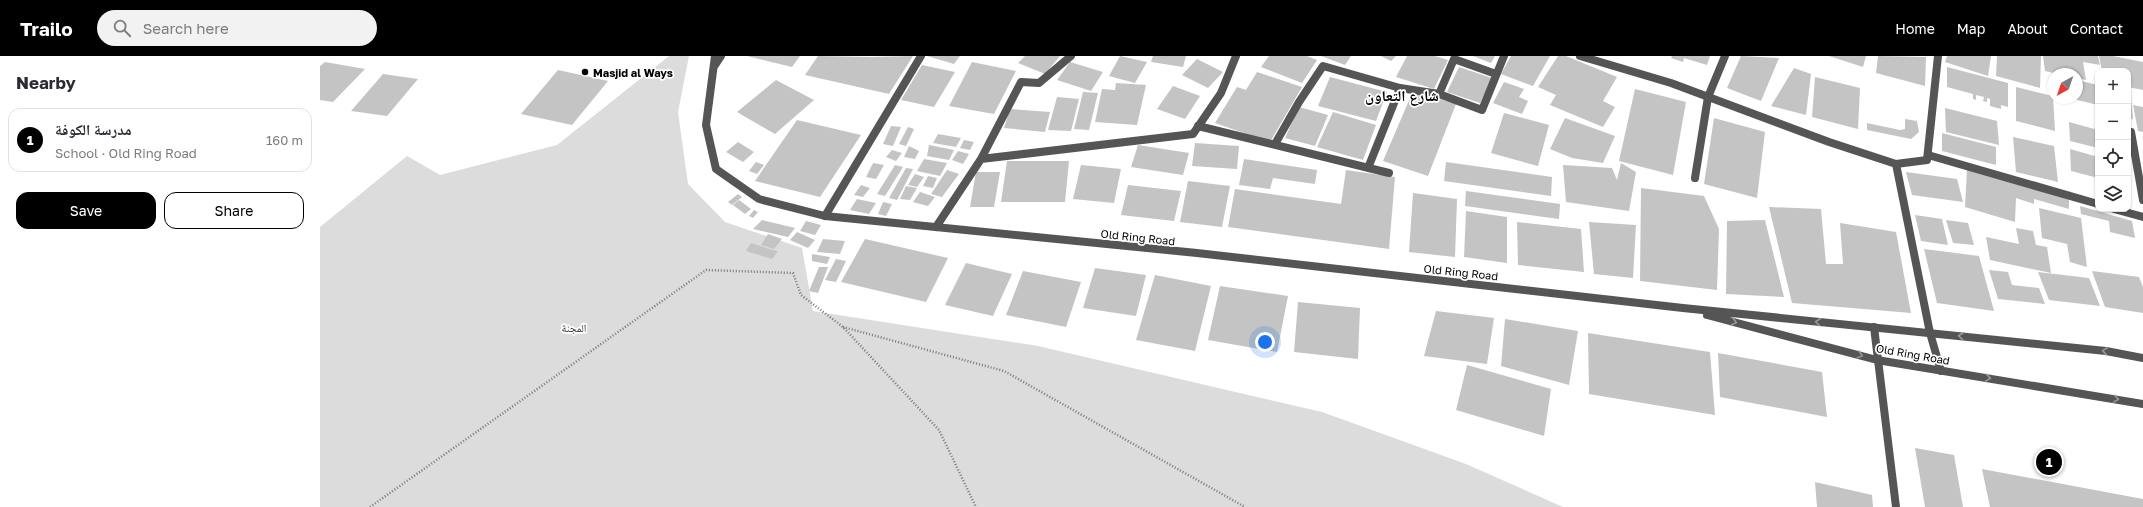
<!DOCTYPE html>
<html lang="en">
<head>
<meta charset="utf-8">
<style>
  :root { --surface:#fff; --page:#f2f2f3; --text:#2b2b33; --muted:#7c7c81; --line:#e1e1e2; --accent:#000 }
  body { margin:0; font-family:"Golos Text","Noto Naskh Arabic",sans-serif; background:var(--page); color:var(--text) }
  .controls { position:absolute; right:12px; top:12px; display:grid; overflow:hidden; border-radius:8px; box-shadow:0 1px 3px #0004 }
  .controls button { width:36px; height:36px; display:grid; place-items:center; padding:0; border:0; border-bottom:1px solid var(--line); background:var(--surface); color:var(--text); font:20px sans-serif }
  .compass { position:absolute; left:1727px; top:12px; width:36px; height:36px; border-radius:50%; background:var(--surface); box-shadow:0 1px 3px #0004; rotate:220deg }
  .you { position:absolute; left:945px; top:286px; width:14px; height:14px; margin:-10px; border:3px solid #fff; border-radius:50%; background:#1a73e8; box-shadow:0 0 0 6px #1a73e833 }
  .badge { display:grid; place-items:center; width:26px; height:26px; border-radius:50%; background:var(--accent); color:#fff; font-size:13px; font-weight:700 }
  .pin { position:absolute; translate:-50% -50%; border:2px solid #fff; box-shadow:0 1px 4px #0006 }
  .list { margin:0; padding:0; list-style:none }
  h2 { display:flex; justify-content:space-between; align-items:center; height:52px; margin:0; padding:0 16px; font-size:17px }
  h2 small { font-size:13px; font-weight:400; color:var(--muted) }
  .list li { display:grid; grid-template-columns:26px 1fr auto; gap:12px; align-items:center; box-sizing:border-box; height:64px; margin:0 8px 8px; padding:0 8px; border:1px solid var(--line); border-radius:12px }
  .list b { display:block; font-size:15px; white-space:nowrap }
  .list p { margin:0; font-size:13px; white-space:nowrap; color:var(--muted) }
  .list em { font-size:13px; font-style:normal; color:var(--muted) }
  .actions { display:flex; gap:8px; padding:12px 16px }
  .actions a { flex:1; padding:9px 0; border:1px solid var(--accent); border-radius:12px; text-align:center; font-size:14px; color:var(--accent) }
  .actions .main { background:var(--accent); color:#fff }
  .icon { flex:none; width:22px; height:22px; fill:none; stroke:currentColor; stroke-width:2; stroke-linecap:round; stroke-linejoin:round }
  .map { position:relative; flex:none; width:1823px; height:451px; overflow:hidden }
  header { display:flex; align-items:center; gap:24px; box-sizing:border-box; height:56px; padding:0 20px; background:var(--accent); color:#fff }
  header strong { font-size:19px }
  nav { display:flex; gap:22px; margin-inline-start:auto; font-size:14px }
  .search { width:280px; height:36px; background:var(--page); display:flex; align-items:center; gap:10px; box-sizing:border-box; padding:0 14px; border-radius:22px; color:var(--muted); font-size:15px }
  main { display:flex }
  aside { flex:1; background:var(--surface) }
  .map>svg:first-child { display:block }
  .green { fill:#dcdcdc }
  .building { fill:#c4c4c4 }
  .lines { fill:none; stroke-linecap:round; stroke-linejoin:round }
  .path { stroke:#777; stroke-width:2.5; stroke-dasharray:1 2; stroke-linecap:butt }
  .service { stroke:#555; stroke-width:8 }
  .minor { stroke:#555; stroke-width:8 }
  .tertiary { stroke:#555; stroke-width:8 }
  .oneway { stroke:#999 }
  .poi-dot { fill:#000; stroke:#fff; stroke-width:1.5 }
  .labels { text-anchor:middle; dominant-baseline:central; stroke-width:3.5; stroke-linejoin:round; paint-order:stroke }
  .poi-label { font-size:11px; font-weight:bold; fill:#000; stroke:#fff; text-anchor:start }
  .street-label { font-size:11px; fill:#000; stroke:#fff }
  .park-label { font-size:11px; fill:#333; stroke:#fff }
  .district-label { font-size:15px; font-weight:bold; fill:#000; stroke:#fff }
</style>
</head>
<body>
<header>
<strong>Trailo</strong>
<div class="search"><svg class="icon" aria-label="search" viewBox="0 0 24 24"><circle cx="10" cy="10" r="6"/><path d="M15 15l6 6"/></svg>Search here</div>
<nav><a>Home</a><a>Map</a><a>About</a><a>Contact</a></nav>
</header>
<main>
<aside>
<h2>Nearby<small></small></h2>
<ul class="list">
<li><span class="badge">1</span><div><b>مدرسة الكوفة</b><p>School · Old Ring Road</p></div><em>160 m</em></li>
</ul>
<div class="actions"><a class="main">Save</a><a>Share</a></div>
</aside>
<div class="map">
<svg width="1823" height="451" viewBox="0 0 1823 451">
  <rect width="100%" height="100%" fill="#fff"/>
  <path class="green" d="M 349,0 L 369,0 L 358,56 L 368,128 L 405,166 L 482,192 L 493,255 L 718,290 L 1002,356 L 1146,408 L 1243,451 L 0,451 L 0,171 L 87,100 L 120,119 L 237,89 Z"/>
  <path class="building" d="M 427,0 L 480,0 L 472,11 Z
    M 498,0 L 551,1 L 593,0 L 569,38 L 485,19 Z
    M 607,0 L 640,0 L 634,8 Z
    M 705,0 L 740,0 L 725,18 L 698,7 Z
    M 800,0 L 827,6 L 815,27 L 789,20 Z
    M 833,0 L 866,0 L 863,11 L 831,6 Z
    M 949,0 L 987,0 L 997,4 L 982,27 L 941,11 Z
    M 1001,0 L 1031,0 L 1025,9 Z
    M 1061,0 L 1076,0 L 1071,5 Z
    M 1087,0 L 1115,0 L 1128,4 L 1114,33 L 1076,21 Z
    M 1153,0 L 1175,0 L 1171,7 Z
    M 1191,0 L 1230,0 L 1213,30 L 1181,18 Z
    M 1238,0 L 1246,0 L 1297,21 L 1283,45 L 1295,51 L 1283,71 L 1230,49 L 1236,39 L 1218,31 Z
    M 1352,0 L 1390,0 L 1387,9 L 1364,2 L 1363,6 L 1351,2 Z
    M 1421,0 L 1459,2 L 1441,45 L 1407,32 Z
    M 1509,0 L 1546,0 L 1543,11 Z
    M 1558,0 L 1606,1 L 1605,30 L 1556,17 Z
    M 1627,0 L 1671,0 L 1668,20 L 1625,6 Z
    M 1677,0 L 1721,0 L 1720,32 L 1676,20 Z
    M 1723,0 L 1778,0 L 1780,9 L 1763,6 L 1766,24 L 1757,22 L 1757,18 L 1738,18 L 1725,15 Z
    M 1779,0 L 1793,0 L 1823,6 L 1823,34 L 1808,31 L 1808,15 L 1782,15 Z
    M 877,3 L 903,16 L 888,32 L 862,19 Z
    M 5,6 L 45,13 L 13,46 L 0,44 L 0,10 Z
    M 652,6 L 696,15 L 674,58 L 629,50 Z
    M 750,6 L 783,16 L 771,35 L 737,24 Z
    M 602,9 L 635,16 L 614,51 L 581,44 Z
    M 1139,11 L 1172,22 L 1160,47 L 1127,36 Z
    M 1627,11 L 1688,27 L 1688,51 L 1681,49 L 1681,53 L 1670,50 L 1670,43 L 1667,42 L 1667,46 L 1663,45 L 1664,41 L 1656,39 L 1656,44 L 1653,43 L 1653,38 L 1627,31 Z
    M 1474,12 L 1491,18 L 1486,59 L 1451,50 Z
    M 238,14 L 288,25 L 252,69 L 201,58 Z
    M 937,16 L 982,31 L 950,86 L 895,67 L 917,31 L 926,34 Z
    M 63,18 L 98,23 L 67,60 L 31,55 Z
    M 1010,21 L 1067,36 L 1056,65 L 998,50 Z
    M 1495,21 L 1540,32 L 1538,73 L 1492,61 Z
    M 456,24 L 494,44 L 455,78 L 417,56 Z
    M 1757,24 L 1778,29 L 1778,49 L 1753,43 L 1757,42 Z
    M 1184,26 L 1204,33 L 1199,41 L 1208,45 L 1202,58 L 1173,47 Z
    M 796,27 L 826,29 L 817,69 L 775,66 L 782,33 L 795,34 Z
    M 853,30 L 880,40 L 865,63 L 837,53 Z
    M 1696,31 L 1733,40 L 1735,75 L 1696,65 Z
    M 1315,33 L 1366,46 L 1353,119 L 1299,105 Z
    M 1093,35 L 1136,48 L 1108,120 L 1063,105 Z
    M 763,36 L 778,37 L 769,74 L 754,73 Z
    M 737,41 L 759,43 L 751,75 L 728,74 Z
    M 1808,43 L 1811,43 L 1813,63 L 1808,62 Z
    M 1813,49 L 1823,51 L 1823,76 L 1818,75 Z
    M 979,51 L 1008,59 L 995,90 L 965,82 Z
    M 1625,52 L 1677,65 L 1679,89 L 1626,76 Z
    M 690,53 L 730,56 L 725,76 L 684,72 Z
    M 1013,56 L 1056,69 L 1043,104 L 997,91 Z
    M 1184,57 L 1229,69 L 1218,110 L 1171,97 Z
    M 1245,62 L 1295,80 L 1283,107 L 1252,102 L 1230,93 Z
    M 1394,62 L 1445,76 L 1437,142 L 1384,128 Z
    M 1585,63 L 1597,65 L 1599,76 L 1591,83 L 1547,74 L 1547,67 L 1580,74 L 1585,73 Z
    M 477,64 L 541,79 L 500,141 L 435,125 Z
    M 1749,66 L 1778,74 L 1778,92 L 1750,85 Z
    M 571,70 L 581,71 L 573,90 L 563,88 Z
    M 588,71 L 594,73 L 586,90 L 579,88 Z
    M 1622,77 L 1676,91 L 1676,109 L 1622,95 Z
    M 618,78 L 641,82 L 636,91 L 613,87 Z
    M 1693,81 L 1734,90 L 1738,126 L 1696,116 Z
    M 644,84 L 654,86 L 650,94 L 640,92 Z
    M 418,86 L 434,96 L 423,106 L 406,96 Z
    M 875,87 L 919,90 L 917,113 L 872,110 Z
    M 609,89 L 634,94 L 629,104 L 607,100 Z
    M 818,89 L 869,97 L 863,119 L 811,111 Z
    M 589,90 L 599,95 L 595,103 L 584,101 Z
    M 1750,93 L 1778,101 L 1778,122 L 1751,115 Z
    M 572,94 L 582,97 L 576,105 L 566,101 Z
    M 638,95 L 649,98 L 643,108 L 632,104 Z
    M 604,103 L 627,107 L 620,120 L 597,115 Z
    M 924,103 L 997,114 L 995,128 L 953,122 L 950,133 L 919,129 Z
    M 687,105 L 749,105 L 745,146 L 681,146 Z
    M 436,106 L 444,109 L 437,118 L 429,115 Z
    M 1126,106 L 1232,121 L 1231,140 L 1124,125 Z
    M 553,107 L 564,109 L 556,123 L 546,121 Z
    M 1301,107 L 1316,116 L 1309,155 L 1246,146 L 1243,109 L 1292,112 L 1297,124 Z
    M 575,109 L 583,111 L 565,140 L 557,138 Z
    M 761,109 L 801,113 L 794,147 L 753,143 Z
    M 586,112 L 593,113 L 577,144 L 569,142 Z
    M 1647,113 L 1749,143 L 1749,153 L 1714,143 L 1714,148 L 1696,142 L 1695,166 L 1645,151 Z
    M 627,114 L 639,118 L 622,141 L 611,138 Z
    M 1026,114 L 1075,121 L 1069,193 L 908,171 L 915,133 L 1021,148 Z
    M 656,116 L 680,116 L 674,151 L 650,151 Z
    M 1586,116 L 1637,123 L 1643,146 L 1592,139 Z
    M 595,118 L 604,121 L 597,131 L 588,129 Z
    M 608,120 L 617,122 L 613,132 L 603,130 Z
    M 868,125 L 910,130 L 902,171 L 860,166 Z
    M 541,129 L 550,132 L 543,141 L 534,139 Z
    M 808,129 L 861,135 L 854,165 L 801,159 Z
    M 586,130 L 597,132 L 590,144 L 580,143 Z
    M 1321,132 L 1384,140 L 1399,173 L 1397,234 L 1320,225 Z
    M 1146,135 L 1240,148 L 1239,163 L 1145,150 Z
    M 600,136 L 615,141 L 608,150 L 593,146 Z
    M 1093,137 L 1137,143 L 1135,201 L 1089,196 Z
    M 418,138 L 422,141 L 412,149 L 408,146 Z
    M 537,143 L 556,147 L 549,158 L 530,154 Z
    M 419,144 L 431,153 L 425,158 L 413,149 Z
    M 563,146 L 572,148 L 566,160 L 558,158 Z
    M 1760,150 L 1812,165 L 1815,182 L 1790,176 L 1789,165 L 1761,158 Z
    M 1449,151 L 1501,153 L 1506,208 L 1523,208 L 1520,167 L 1576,176 L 1591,257 L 1472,247 Z
    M 1719,152 L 1761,162 L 1767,211 L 1750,206 L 1747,188 L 1722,182 Z
    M 434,154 L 438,156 L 433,162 L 429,160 Z
    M 1146,155 L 1187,161 L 1187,207 L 1144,201 Z
    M 1595,159 L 1622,163 L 1628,189 L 1601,185 Z
    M 442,164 L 475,172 L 468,181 L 433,173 Z
    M 1445,164 L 1464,241 L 1406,238 L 1407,165 Z
    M 1626,164 L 1648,167 L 1654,189 L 1633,187 Z
    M 486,165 L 501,169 L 495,179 L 480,175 Z
    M 1197,166 L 1261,173 L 1264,216 L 1198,209 Z
    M 1269,166 L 1316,169 L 1313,222 L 1274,218 Z
    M 1696,172 L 1713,175 L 1716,189 L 1727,191 L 1731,217 L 1670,204 L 1666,181 L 1699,188 Z
    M 477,176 L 495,184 L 488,192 L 470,184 Z
    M 448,178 L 462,183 L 454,193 L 441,189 Z
    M 503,183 L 525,185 L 520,198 L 497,196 Z
    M 545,183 L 628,202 L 606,246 L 521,226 Z
    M 431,187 L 453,194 L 458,195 L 452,203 L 426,195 Z
    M 1604,193 L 1659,200 L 1674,255 L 1617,247 Z
    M 492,198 L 510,201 L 507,208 L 492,205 Z
    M 516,203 L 526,205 L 516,226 L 505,224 Z
    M 646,207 L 692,218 L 673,260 L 625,249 Z
    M 499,211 L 508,211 L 498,237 L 489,235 Z
    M 775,212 L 826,219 L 816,260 L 763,252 Z
    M 1669,214 L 1688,216 L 1692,229 L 1719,232 L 1725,248 L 1678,243 Z
    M 703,215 L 761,226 L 746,271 L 686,259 Z
    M 1772,215 L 1819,221 L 1823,231 L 1823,257 L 1785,251 Z
    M 1718,216 L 1769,222 L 1780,250 L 1729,244 Z
    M 835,219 L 891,230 L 875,295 L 816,284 Z
    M 900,230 L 968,240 L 957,296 L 888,284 Z
    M 978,246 L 1040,252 L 1038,303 L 974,296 Z
    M 1116,255 L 1174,262 L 1167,308 L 1104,300 Z
    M 1185,263 L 1258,275 L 1249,329 L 1181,310 Z
    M 1268,277 L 1390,296 L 1395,359 L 1269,338 Z
    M 1398,297 L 1502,316 L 1507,361 L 1400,341 Z
    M 1147,309 L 1231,333 L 1224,380 L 1136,354 Z
    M 1595,392 L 1634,399 L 1643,451 L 1605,451 Z
    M 1662,413 L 1823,443 L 1823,451 L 1670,451 Z
    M 1495,426 L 1552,439 L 1553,451 L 1497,451 Z"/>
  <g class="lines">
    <path class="path" d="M 523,271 L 684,315 L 925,451
      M 50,451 L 386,214 L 473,217 L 481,239 L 523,271 L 619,374 L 656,451"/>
    <path class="service" d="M 1176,18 L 1134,3 L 1119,38 L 1162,54 L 1184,0
      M 878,70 L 1069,117
      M 955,88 L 979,46 L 1003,10 L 1080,32
      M 1608,99 L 1778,148
      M 1048,112 L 1080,32 L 1119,38
      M 1794,153 L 1823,161"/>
    <path class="minor" d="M 1260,0 L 1351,27 L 1509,86 L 1576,108 L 1607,104 L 1618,0
      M 395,9 L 401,0
      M 1811,76 L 1823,144
      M 661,103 L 701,26 L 719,27 L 751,0
      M 1576,108 L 1610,277 L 1621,315
      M 1375,122 L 1388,41 L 1405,0
      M 505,160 L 601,0
      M 616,171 L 661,103 L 873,78 L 901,37 L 916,0
      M 1554,271 L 1576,451"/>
    <path class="tertiary" d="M 395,0 L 386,69 L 396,113 L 439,143 L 505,160 L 877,197 L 1363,252 L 1786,295 L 1823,302
      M 1387,259 L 1557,304 L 1823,348"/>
  </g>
  <defs><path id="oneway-chevron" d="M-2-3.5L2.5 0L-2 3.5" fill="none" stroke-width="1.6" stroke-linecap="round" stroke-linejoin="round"/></defs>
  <g class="oneway">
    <use href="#oneway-chevron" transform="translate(1414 266) rotate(15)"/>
    <use href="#oneway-chevron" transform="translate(1498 266) rotate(-174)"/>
    <use href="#oneway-chevron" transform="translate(1641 280) rotate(-174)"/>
    <use href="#oneway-chevron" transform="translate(1785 295) rotate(-172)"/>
    <use href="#oneway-chevron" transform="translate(1540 299) rotate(15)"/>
    <use href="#oneway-chevron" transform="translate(1668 322) rotate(9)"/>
    <use href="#oneway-chevron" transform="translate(1796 343) rotate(9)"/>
  </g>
  <circle class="poi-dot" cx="265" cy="16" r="4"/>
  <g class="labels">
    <g class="poi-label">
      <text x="273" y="16">Masjid al Ways</text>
    </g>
    <g class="street-label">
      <text transform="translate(818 181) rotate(6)">Old Ring Road</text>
      <text transform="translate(1141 216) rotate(6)">Old Ring Road</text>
      <text transform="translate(1593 298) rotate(10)">Old Ring Road</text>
    </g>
    <g class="park-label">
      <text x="254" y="271">المجنة</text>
    </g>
    <g class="district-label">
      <text x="1082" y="39">شارع التعاون</text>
    </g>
  </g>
</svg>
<div class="controls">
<button>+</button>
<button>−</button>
<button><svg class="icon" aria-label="locate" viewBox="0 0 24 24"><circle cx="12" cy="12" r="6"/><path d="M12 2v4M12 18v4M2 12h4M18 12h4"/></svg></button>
<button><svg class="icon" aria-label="layers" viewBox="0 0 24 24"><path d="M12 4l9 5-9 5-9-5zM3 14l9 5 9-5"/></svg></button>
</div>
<svg class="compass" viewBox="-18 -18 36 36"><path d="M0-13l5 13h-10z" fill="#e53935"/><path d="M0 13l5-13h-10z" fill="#7c7c81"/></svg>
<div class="you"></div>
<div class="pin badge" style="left:1729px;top:406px">1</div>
</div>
</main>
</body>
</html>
